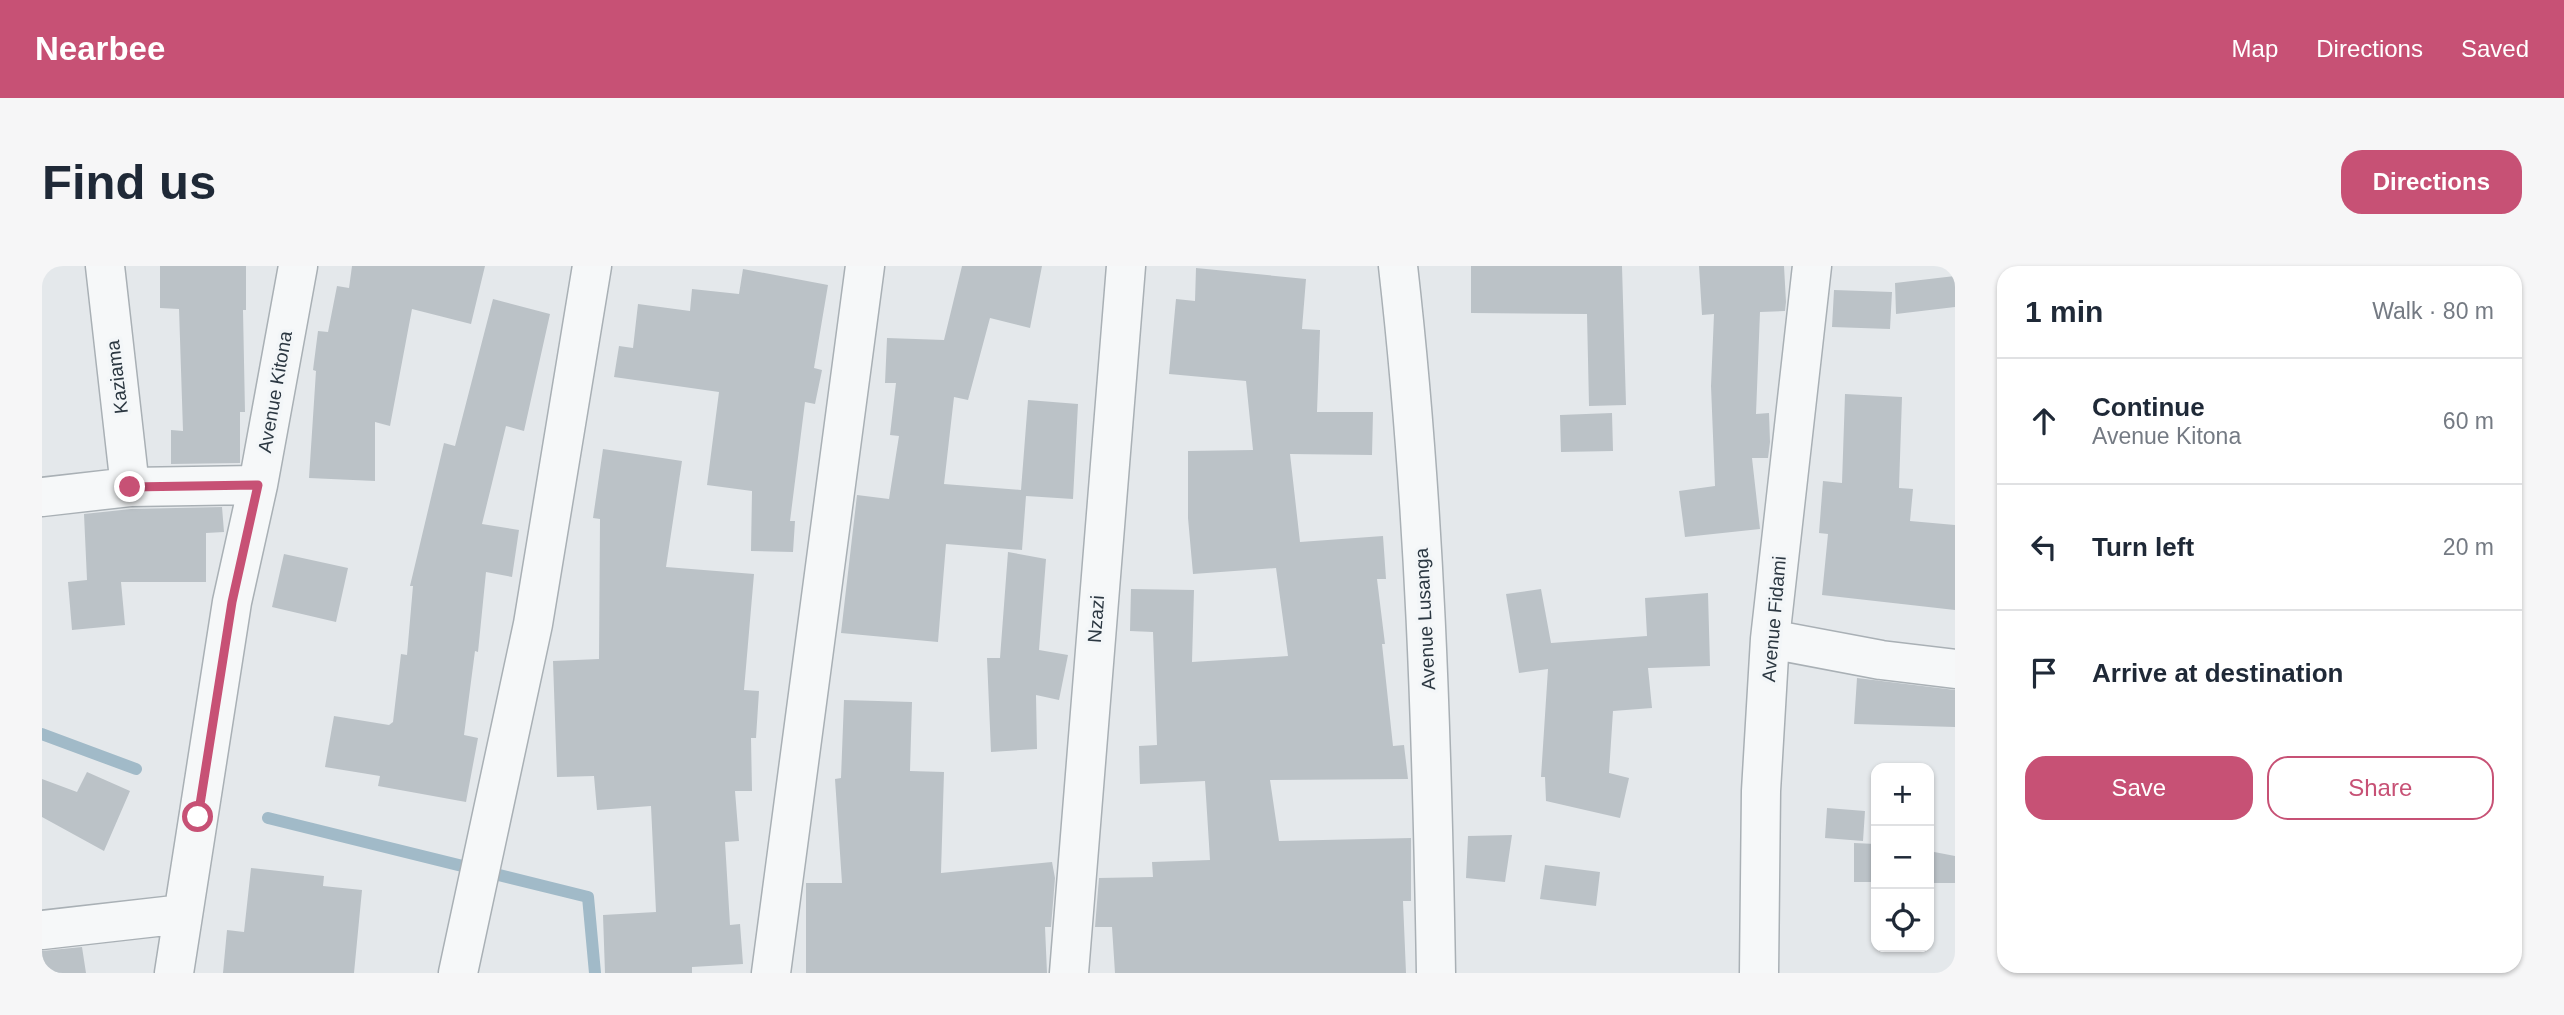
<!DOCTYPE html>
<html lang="en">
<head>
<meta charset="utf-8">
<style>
  :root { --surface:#fff; --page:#f6f6f7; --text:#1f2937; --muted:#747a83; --line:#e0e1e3; --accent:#c75175 }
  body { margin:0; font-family:Arial,sans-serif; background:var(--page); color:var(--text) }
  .controls { position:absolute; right:21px; bottom:21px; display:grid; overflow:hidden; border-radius:14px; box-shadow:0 2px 5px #0004 }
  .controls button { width:63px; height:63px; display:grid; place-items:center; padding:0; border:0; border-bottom:2px solid var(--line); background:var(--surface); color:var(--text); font:35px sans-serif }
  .stop { position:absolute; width:21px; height:21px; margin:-16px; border:5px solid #c75175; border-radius:50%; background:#fff }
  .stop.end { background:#c75175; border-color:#fff; box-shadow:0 2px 7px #0008 }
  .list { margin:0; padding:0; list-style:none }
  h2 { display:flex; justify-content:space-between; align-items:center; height:91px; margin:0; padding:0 28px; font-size:30px }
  h2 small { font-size:23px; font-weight:400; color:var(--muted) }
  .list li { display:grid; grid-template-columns:46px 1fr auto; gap:21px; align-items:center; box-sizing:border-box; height:126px; padding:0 28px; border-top:2px solid var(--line) }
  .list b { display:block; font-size:26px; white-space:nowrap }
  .list p { margin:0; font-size:23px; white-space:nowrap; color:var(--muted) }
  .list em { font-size:23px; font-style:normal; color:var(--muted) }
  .actions { display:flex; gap:14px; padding:21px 28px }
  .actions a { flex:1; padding:16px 0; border:2px solid var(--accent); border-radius:21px; text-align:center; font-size:24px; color:var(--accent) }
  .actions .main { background:var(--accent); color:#fff }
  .icon { flex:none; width:38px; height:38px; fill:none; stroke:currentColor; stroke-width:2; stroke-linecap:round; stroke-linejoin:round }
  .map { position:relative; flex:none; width:1913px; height:707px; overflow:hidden; border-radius:21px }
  header { display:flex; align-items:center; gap:42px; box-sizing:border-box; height:98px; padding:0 35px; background:var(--accent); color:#fff }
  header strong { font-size:33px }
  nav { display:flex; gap:38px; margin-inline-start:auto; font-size:24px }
  .intro { display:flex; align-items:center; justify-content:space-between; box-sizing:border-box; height:168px; padding:0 42px }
  h1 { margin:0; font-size:49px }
  .button { padding:18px 32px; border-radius:21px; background:var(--accent); color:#fff; font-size:24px; font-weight:700 }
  main { display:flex; gap:42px; padding:0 42px }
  aside { flex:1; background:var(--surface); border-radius:21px; box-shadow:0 2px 5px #0004 }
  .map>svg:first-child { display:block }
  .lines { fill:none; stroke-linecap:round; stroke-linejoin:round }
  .stream { stroke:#a1bac8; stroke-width:12 }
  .building { fill:#bbc2c7 }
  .minor-casing { stroke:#a9b0b5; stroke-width:41 }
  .minor { stroke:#f6f8f9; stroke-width:38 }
  .route { stroke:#c75175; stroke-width:9 }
  .labels { text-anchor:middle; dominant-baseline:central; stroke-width:7; stroke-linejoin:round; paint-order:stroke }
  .street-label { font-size:19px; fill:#2c3842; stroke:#f3f6f8 }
</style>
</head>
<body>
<header>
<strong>Nearbee</strong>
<nav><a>Map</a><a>Directions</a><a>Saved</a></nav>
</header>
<div class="intro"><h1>Find us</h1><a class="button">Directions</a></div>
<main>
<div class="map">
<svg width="1913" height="707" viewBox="0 0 1913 707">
  <rect width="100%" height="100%" fill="#e4e8eb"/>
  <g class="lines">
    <path class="stream" d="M 0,468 L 94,503
      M 226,552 L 546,631 L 553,707"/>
  </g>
  <path class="building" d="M 118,0 L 204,0 L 204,44 L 201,44 L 203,146 L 198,146 L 198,197 L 129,198 L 129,164 L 141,165 L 137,43 L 118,42 Z
    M 310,0 L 443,0 L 429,58 L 370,43 L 348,160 L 333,156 L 333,215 L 267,212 L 274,105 L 271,104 L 276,65 L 286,66 L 295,20 L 307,22 Z
    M 920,0 L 1000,0 L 988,62 L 948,52 L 926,134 L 912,131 L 902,218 L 979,224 L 986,134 L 1036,138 L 1031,233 L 984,230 L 980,284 L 904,278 L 896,376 L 799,367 L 815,229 L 847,233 L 857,170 L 848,169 L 854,117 L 843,117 L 845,72 L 902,74 Z
    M 1429,0 L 1580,0 L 1584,139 L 1547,140 L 1545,48 L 1429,47 Z
    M 1657,0 L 1742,0 L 1744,36 L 1743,45 L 1718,46 L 1714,148 L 1727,147 L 1728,176 L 1726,192 L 1710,192 L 1718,263 L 1643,271 L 1637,225 L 1673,220 L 1669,120 L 1672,48 L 1660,49 Z
    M 1154,2 L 1264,13 L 1260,63 L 1278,64 L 1275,146 L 1331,146 L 1330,189 L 1248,188 L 1258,276 L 1341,270 L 1344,313 L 1335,313 L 1343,378 L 1340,378 L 1351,480 L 1362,479 L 1366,513 L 1228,514 L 1237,575 L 1369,572 L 1369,635 L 1361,635 L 1364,707 L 1073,707 L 1070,661 L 1053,661 L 1057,612 L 1111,611 L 1110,596 L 1168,594 L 1163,515 L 1098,518 L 1097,480 L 1115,479 L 1111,366 L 1088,365 L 1089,323 L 1152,324 L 1150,396 L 1246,390 L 1234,302 L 1151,308 L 1146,252 L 1146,185 L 1211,184 L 1204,115 L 1127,108 L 1134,33 L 1153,35 Z
    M 701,3 L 786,19 L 772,102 L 780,104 L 773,138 L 763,136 L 748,255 L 753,255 L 751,286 L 709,285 L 710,225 L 665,219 L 677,126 L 572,111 L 577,80 L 591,82 L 596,38 L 648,45 L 650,23 L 697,28 Z
    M 1913,10 L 1913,41 L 1854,48 L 1853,17 Z
    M 1792,24 L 1850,26 L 1848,63 L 1790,61 Z
    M 451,33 L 508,48 L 482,165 L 464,160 L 440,258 L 477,264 L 470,311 L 444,306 L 436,386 L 433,385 L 422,469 L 436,472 L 424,536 L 336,520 L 338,510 L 283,501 L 292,450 L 347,459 L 351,456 L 359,388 L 365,389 L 371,320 L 368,320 L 402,177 L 413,180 Z
    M 1803,128 L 1860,131 L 1857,222 L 1871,223 L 1868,255 L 1913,259 L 1913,344 L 1780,329 L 1786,268 L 1777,267 L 1781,215 L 1800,217 Z
    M 1570,147 L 1571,185 L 1519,186 L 1518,149 Z
    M 561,183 L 640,195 L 624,301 L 712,308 L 702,424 L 717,425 L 714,472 L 709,472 L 710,525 L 693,525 L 697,575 L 683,576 L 688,659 L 698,658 L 701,698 L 650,701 L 650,707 L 563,707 L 561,649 L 614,646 L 609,540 L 555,544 L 552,510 L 515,511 L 511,395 L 557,393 L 558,253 L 551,252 Z
    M 180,241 L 182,266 L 164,267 L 164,316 L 79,316 L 83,359 L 30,364 L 26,316 L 45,314 L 42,248 L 89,243 Z
    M 966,286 L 1004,293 L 997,384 L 1026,389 L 1017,434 L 994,429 L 995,483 L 949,486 L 945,392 L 958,392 Z
    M 242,288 L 306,302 L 294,356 L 230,341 Z
    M 1499,323 L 1509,377 L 1605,370 L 1603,332 L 1666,327 L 1668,400 L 1606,402 L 1610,442 L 1571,445 L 1567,507 L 1587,512 L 1578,552 L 1504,535 L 1503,511 L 1499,511 L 1506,403 L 1477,407 L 1464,328 Z
    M 1815,412 L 1913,424 L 1913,461 L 1812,458 Z
    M 802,434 L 870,436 L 868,505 L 902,506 L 899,607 L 1010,596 L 1013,612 L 1009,661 L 1003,661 L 1005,707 L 764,707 L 764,617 L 800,617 L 793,513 L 799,512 Z
    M 45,506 L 88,525 L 62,585 L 0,551 L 0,513 L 35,526 Z
    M 1785,542 L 1823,545 L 1821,575 L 1783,572 Z
    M 1470,569 L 1463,616 L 1424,612 L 1426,570 Z
    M 1812,577 L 1834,578 L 1834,616 L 1812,616 Z
    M 1887,585 L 1913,590 L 1913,617 L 1887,617 Z
    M 1503,599 L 1558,606 L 1554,640 L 1498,633 Z
    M 209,602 L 282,610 L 281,620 L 320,624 L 312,707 L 181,707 L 185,664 L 202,666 Z
    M 40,681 L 44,707 L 0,707 L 0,685 Z"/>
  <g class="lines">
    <defs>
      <path id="minor" d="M 63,0 L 88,221
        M 1356,0 C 1383,235 1390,471 1394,707
        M 0,231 L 88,221 L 216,219
        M 1728,373 L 1839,394 L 1913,403
        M 0,664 L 141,648
        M 132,707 L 190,336 L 216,219 L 256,0
        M 416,707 L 491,358 L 550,0
        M 729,707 L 823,0
        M 1027,707 L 1084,0
        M 1717,707 L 1719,525 L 1728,373 L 1770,0"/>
    </defs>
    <use href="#minor" class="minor-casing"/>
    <use href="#minor" class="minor"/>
  </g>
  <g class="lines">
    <path class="route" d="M 88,221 L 216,219 L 190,336 L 156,551"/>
  </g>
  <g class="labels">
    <g class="street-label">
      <text transform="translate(75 111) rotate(-97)">Kaziama</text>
      <text transform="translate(233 126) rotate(-80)">Avenue Kitona</text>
      <text transform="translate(1054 353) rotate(-86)">Nzazi</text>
      <text transform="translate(1383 353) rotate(-93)">Avenue Lusanga</text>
      <text transform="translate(1732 353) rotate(-85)">Avenue Fidami</text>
    </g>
  </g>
</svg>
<div class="controls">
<button>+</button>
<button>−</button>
<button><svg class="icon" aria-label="locate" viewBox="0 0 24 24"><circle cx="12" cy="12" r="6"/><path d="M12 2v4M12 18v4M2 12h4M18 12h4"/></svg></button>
</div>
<div class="stop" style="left:156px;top:551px"></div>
<div class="stop end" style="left:88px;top:221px"></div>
</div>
<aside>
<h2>1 min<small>Walk · 80 m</small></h2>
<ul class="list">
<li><svg class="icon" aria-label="ahead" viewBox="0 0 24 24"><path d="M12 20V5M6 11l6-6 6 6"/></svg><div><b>Continue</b><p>Avenue Kitona</p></div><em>60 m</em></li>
<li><svg class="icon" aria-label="left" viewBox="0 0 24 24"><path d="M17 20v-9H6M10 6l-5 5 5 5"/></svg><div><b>Turn left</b></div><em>20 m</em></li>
<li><svg class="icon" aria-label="arrive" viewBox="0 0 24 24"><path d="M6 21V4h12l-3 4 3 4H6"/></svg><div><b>Arrive at destination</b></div></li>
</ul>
<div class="actions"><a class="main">Save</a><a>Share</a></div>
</aside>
</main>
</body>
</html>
